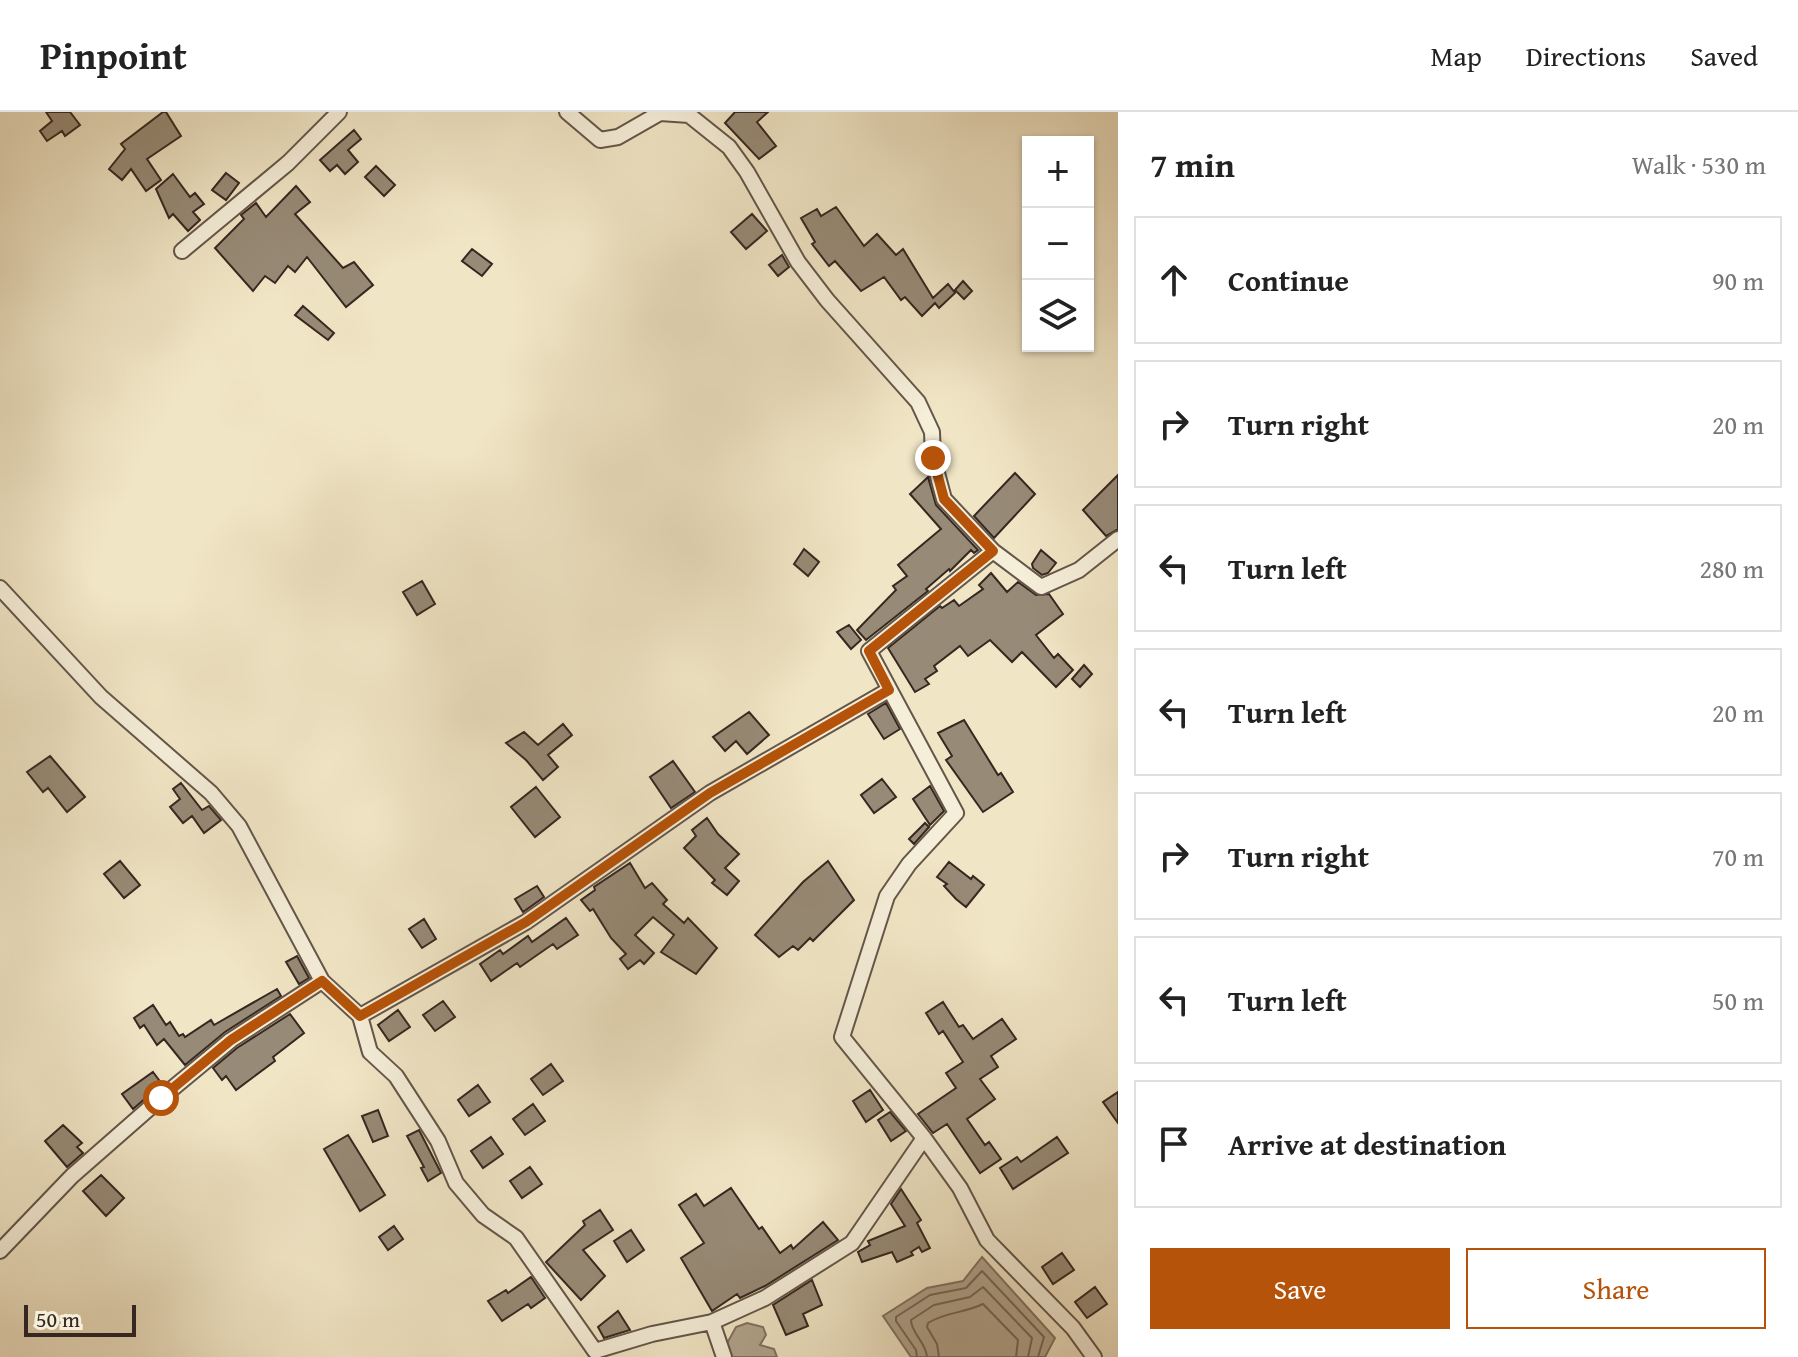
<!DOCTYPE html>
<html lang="en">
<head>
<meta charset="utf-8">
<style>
  :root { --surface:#fff; --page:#f6f6f6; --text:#222; --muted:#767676; --line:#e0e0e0; --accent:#b45309 }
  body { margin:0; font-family:"Gentium Book Plus",serif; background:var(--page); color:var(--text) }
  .controls { position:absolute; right:24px; top:24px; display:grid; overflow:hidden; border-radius:0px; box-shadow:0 2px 6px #0004 }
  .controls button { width:72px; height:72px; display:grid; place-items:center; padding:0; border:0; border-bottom:2px solid var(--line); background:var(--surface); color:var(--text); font:40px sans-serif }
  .scale { position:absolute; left:24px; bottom:20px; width:112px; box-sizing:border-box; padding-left:8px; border:4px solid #362720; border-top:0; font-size:22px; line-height:28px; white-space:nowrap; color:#362720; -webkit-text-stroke:6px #f5eed9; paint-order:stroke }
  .stop { position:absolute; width:24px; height:24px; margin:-18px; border:6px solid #b45309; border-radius:50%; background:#fff }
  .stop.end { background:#b45309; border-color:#fff; box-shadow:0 2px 8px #0008 }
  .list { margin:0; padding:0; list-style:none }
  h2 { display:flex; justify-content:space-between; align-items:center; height:104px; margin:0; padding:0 32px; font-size:34px }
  h2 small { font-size:26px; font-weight:400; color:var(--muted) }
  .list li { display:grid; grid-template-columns:52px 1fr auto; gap:24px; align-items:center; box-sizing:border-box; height:128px; margin:0 16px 16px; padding:0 16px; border:2px solid var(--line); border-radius:0px }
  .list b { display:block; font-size:30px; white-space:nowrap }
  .list em { font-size:26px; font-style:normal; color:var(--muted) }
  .actions { display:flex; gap:16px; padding:24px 32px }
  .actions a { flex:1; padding:18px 0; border:2px solid var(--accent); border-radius:0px; text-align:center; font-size:28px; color:var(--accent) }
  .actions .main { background:var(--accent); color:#fff }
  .icon { flex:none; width:44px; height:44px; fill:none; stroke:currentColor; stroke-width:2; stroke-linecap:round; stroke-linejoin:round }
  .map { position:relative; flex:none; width:1118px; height:1245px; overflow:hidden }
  header { display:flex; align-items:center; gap:48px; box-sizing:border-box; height:112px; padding:0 40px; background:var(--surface); border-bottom:2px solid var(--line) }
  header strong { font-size:38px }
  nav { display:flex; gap:44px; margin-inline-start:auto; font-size:28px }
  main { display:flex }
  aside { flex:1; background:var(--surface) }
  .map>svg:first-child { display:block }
  .water { fill:#b1a48d; stroke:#807261; stroke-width:2 }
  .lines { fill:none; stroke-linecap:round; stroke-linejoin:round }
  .shore { stroke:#746656; stroke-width:2 }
  .building { fill:#978a76; stroke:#362720; stroke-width:2 }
  .minor-casing { stroke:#645649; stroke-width:18 }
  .minor { stroke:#f5eed9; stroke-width:14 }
  .route { stroke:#b45309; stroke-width:10 }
</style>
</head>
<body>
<header>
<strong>Pinpoint</strong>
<nav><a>Map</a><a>Directions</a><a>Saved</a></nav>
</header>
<main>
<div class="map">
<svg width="1118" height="1245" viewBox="0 0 1118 1245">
  <rect width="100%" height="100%" fill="#f0e5c5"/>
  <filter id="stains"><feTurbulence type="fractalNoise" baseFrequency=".0025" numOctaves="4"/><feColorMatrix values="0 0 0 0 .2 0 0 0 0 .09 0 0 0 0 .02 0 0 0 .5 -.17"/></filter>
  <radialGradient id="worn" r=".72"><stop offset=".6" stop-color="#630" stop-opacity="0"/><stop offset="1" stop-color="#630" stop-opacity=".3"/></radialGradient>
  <path class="water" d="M 982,1145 L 1055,1226 L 1045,1245 L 911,1245 L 883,1204 L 927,1176 L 963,1169 Z
    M 747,1211 L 763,1215 L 766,1223 L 760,1233 L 774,1237 L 777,1245 L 731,1245 L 725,1235 L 736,1215 Z"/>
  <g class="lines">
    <path class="shore" d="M 917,1245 L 916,1238 L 896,1209 L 896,1205 L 930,1183 L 966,1176 L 982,1159 L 1044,1225 L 1038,1245
      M 927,1245 C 926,1230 911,1221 911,1208 L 934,1193 L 970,1185 L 983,1175 L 1032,1226 L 1028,1245
      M 939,1245 L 937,1232 L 927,1215 L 928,1211 C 945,1200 965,1201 983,1192 L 1018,1228 L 1016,1245"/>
  </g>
  <path class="building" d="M 46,0 L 70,0 L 80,13 L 65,24 L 62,19 L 47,29 L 40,19 L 52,9 Z
    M 163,0 L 166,0 L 181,24 L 147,47 L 161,68 L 146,79 L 131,57 L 122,68 L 109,57 L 125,37 L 121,32 Z
    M 735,0 L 768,0 L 757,10 L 776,34 L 759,47 L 725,11 Z
    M 354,18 L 361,27 L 348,38 L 358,50 L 345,62 L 337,53 L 330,59 L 320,48 Z
    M 376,54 L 395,73 L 384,84 L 365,65 Z
    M 226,61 L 239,71 L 226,88 L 212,78 Z
    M 173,62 L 190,85 L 195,81 L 204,92 L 193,100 L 200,108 L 188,119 L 173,102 L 169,106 L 156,77 Z
    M 296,74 L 310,90 L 295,102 L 343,156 L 354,150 L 373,173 L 346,195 L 307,145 L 295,160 L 288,154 L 275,171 L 265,164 L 253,179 L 215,136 L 244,107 L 241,103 L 256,91 L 266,105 Z
    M 836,95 L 864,134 L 877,122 L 896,143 L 903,137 L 933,186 L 948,172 L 955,181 L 939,196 L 935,191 L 922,204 L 905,185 L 901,188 L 884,165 L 861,179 L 835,149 L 829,154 L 812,132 L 815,130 L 801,106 L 817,97 L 821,104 Z
    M 752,102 L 767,119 L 746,137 L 731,120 Z
    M 472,137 L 492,152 L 482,164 L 462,149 Z
    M 782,143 L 789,155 L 778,164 L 769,153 Z
    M 963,169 L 972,179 L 964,187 L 955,178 Z
    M 303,194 L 334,221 L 328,228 L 295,203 Z
    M 1015,361 L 1035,382 L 994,426 L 974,404 Z
    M 1118,363 L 1118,417 L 1106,424 L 1083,398 Z
    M 928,365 L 936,393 L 978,438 L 974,441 L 971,438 L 950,459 L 949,457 L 926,477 L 928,479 L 866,528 L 857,518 L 896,478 L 893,474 L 907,464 L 898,453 L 941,417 L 910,382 Z
    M 804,437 L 819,450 L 808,464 L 794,452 Z
    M 1041,438 L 1056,451 L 1048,461 L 1042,463 L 1033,456 L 1032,452 Z
    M 991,461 L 1007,480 L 1018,470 L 1036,483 L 1049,482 L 1063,502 L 1036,523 L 1054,546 L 1058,542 L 1073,558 L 1056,575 L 1022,540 L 1012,550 L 990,528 L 968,544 L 960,534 L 934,554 L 937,559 L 925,567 L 929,572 L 915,580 L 888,536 L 940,494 L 942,496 L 954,488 L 959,494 L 983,477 L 979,473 Z
    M 422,469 L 435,492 L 417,503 L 403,480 Z
    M 849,513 L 861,528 L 851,537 L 837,520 Z
    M 1084,553 L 1092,562 L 1080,575 L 1072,567 Z
    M 886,591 L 900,617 L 884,627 L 868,602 Z
    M 749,600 L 769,623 L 747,642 L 736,629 L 725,639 L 713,625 Z
    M 964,608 L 998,663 L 1001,661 L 1013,680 L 983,700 L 946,648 L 952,644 L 938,621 Z
    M 563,612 L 572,623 L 548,643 L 558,655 L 543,668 L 526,648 L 506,631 L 524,620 L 538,633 Z
    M 50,644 L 85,685 L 67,700 L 48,676 L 43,680 L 27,660 Z
    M 673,649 L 695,680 L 671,696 L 650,665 Z
    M 882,667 L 896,685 L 874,701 L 861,683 Z
    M 181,671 L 202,698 L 209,694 L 221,708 L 204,721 L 192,704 L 183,711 L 170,695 L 180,687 L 173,677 Z
    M 930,674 L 944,699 L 930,713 L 913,687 Z
    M 536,675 L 560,705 L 535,725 L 511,695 Z
    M 707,706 L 718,722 L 739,742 L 725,756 L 739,769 L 727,783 L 712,771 L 715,768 L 684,736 L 696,724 L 692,718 Z
    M 925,711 L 929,715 L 914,732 L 909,727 Z
    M 120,749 L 140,773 L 124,786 L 104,762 Z
    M 828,749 L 854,788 L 813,829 L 810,826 L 798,838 L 793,834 L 779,845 L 755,823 L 803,770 Z
    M 949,750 L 971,767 L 973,764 L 984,773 L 966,795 L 956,787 L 944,774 L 947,772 L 937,765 Z
    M 630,751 L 645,776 L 652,771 L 667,788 L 663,792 L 684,811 L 688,806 L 717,836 L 696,862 L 661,840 L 674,823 L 653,805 L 635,823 L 654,841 L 644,852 L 640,848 L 628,857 L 620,847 L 626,842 L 611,826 L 593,797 L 590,799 L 581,788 L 595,778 L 594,775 Z
    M 537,774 L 544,785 L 523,800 L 515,787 Z
    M 566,806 L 578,823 L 557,837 L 553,832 L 520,855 L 517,851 L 491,869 L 480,852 L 500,838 L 503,842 L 528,824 L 532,830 Z
    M 424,807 L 436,827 L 422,836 L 409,817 Z
    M 297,844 L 309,866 L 299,872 L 286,850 Z
    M 277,877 L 281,884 L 225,920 L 185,953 L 164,927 L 157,933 L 144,913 L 140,916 L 134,906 L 153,893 L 166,913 L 170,910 L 179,924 L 183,922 L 185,925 L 211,908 L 214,913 Z
    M 443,889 L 455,905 L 435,919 L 423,903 Z
    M 943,890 L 959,915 L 963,913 L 973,927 L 1002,907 L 1016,927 L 991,944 L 998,955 L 980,967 L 995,987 L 967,1007 L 985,1033 L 989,1030 L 1001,1047 L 980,1061 L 947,1012 L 933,1021 L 918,1002 L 956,976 L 946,961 L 963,950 L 943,919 L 939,922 L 926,901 Z
    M 398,898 L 410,915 L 389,929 L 378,913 Z
    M 290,902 L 304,921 L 273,945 L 275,949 L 236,978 L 226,964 L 222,968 L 213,956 L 237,936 Z
    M 551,952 L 563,969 L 543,983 L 531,967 Z
    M 153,960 L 162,972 L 133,997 L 122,982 Z
    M 478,973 L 490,990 L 469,1004 L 458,988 Z
    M 870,978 L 883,998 L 866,1010 L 853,989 Z
    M 1118,980 L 1118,1011 L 1103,990 Z
    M 533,992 L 545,1009 L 525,1023 L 513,1007 Z
    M 378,998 L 388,1024 L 373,1030 L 362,1004 Z
    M 890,1000 L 906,1019 L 891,1029 L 878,1008 Z
    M 63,1013 L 82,1031 L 77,1035 L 83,1041 L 67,1055 L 45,1029 Z
    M 419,1018 L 441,1061 L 428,1069 L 421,1056 L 424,1055 L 407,1024 Z
    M 348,1023 L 385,1083 L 360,1099 L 324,1037 Z
    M 491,1025 L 503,1042 L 483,1056 L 471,1039 Z
    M 1057,1025 L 1068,1041 L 1013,1077 L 1000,1056 L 1017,1045 L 1021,1050 Z
    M 530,1055 L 542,1072 L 522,1086 L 510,1069 Z
    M 101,1063 L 124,1086 L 106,1104 L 83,1079 Z
    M 731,1076 L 759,1117 L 762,1115 L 780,1141 L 791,1133 L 793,1137 L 823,1110 L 838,1128 L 765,1174 L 740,1186 L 737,1182 L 712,1199 L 681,1146 L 704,1131 L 679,1093 L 696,1082 L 704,1094 Z
    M 901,1077 L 921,1108 L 917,1111 L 930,1136 L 922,1140 L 919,1135 L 911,1140 L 913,1143 L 897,1150 L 892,1140 L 862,1150 L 858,1140 L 870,1133 L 868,1129 L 905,1114 L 891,1092 Z
    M 600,1098 L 613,1118 L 583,1138 L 605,1164 L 581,1188 L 546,1150 L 585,1113 L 583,1109 Z
    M 394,1114 L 403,1127 L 388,1138 L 379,1125 Z
    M 631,1118 L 644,1138 L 627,1150 L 614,1129 Z
    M 1062,1141 L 1074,1158 L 1053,1172 L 1042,1155 Z
    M 531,1165 L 545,1186 L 531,1196 L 528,1192 L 502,1209 L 488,1189 L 506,1178 L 508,1181 Z
    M 812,1168 L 822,1193 L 803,1202 L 808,1214 L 786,1223 L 773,1193 Z
    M 1095,1175 L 1107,1192 L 1087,1206 L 1075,1190 Z
    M 618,1199 L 630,1218 L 604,1226 L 598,1215 Z"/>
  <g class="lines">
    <defs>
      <path id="minor" d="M 567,0 L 600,28 L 618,25 L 660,1 L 689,3 L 729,35 L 747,60 L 798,150 L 827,188 L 918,290 L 932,320 L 933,346 L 944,387 L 993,439
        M 182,139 L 288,51 L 339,0
        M 0,476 L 101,585 L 211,681 L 239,714 L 322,869 L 360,904 L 370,940 L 396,964 L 438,1029 L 456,1071 L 483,1103 L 516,1126 L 595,1239 L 652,1222 L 712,1210
        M 360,904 L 526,810 L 710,681 L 889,578
        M 924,1026 L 842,925 L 887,784 L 909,752 L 956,701 L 869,539 L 993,439 L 1041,475 L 1079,458 L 1118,427
        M 0,1139 L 72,1064 L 161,986 L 231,928 L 322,869
        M 724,1245 L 712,1210 L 765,1186 L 852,1131 L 924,1026 L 960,1076 L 987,1128 L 1073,1216 L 1094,1245"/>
    </defs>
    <use href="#minor" class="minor-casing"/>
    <use href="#minor" class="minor"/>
  </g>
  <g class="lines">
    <path class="route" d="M 161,986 L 231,928 L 322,869 L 360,904 L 526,810 L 710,681 L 889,578 L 869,539 L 993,439 L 944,387 L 933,346"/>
  </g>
  <rect width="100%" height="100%" filter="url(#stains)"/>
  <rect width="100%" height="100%" fill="url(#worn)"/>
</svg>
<div class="controls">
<button>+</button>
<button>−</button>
<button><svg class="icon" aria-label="layers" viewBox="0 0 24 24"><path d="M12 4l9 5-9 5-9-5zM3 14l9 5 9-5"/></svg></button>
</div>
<div class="scale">50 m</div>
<div class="stop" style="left:161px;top:986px"></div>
<div class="stop end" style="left:933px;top:346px"></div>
</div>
<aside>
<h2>7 min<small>Walk · 530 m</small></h2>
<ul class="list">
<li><svg class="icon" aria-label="ahead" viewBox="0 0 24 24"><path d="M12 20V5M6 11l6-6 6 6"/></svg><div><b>Continue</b></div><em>90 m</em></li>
<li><svg class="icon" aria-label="right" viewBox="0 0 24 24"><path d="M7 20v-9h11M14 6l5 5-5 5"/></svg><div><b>Turn right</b></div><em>20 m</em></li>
<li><svg class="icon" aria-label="left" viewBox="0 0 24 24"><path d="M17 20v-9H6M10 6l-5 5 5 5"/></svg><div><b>Turn left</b></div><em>280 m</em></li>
<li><svg class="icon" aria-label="left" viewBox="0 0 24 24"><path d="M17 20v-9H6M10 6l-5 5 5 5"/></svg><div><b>Turn left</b></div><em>20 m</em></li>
<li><svg class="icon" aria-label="right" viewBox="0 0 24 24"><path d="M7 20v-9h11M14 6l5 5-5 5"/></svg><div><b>Turn right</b></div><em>70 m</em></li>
<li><svg class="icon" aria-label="left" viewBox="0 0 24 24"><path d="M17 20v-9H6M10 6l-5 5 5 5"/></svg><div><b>Turn left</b></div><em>50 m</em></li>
<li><svg class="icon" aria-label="arrive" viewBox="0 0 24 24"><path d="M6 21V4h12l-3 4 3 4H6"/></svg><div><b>Arrive at destination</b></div></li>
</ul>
<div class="actions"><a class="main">Save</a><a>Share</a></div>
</aside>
</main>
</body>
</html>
